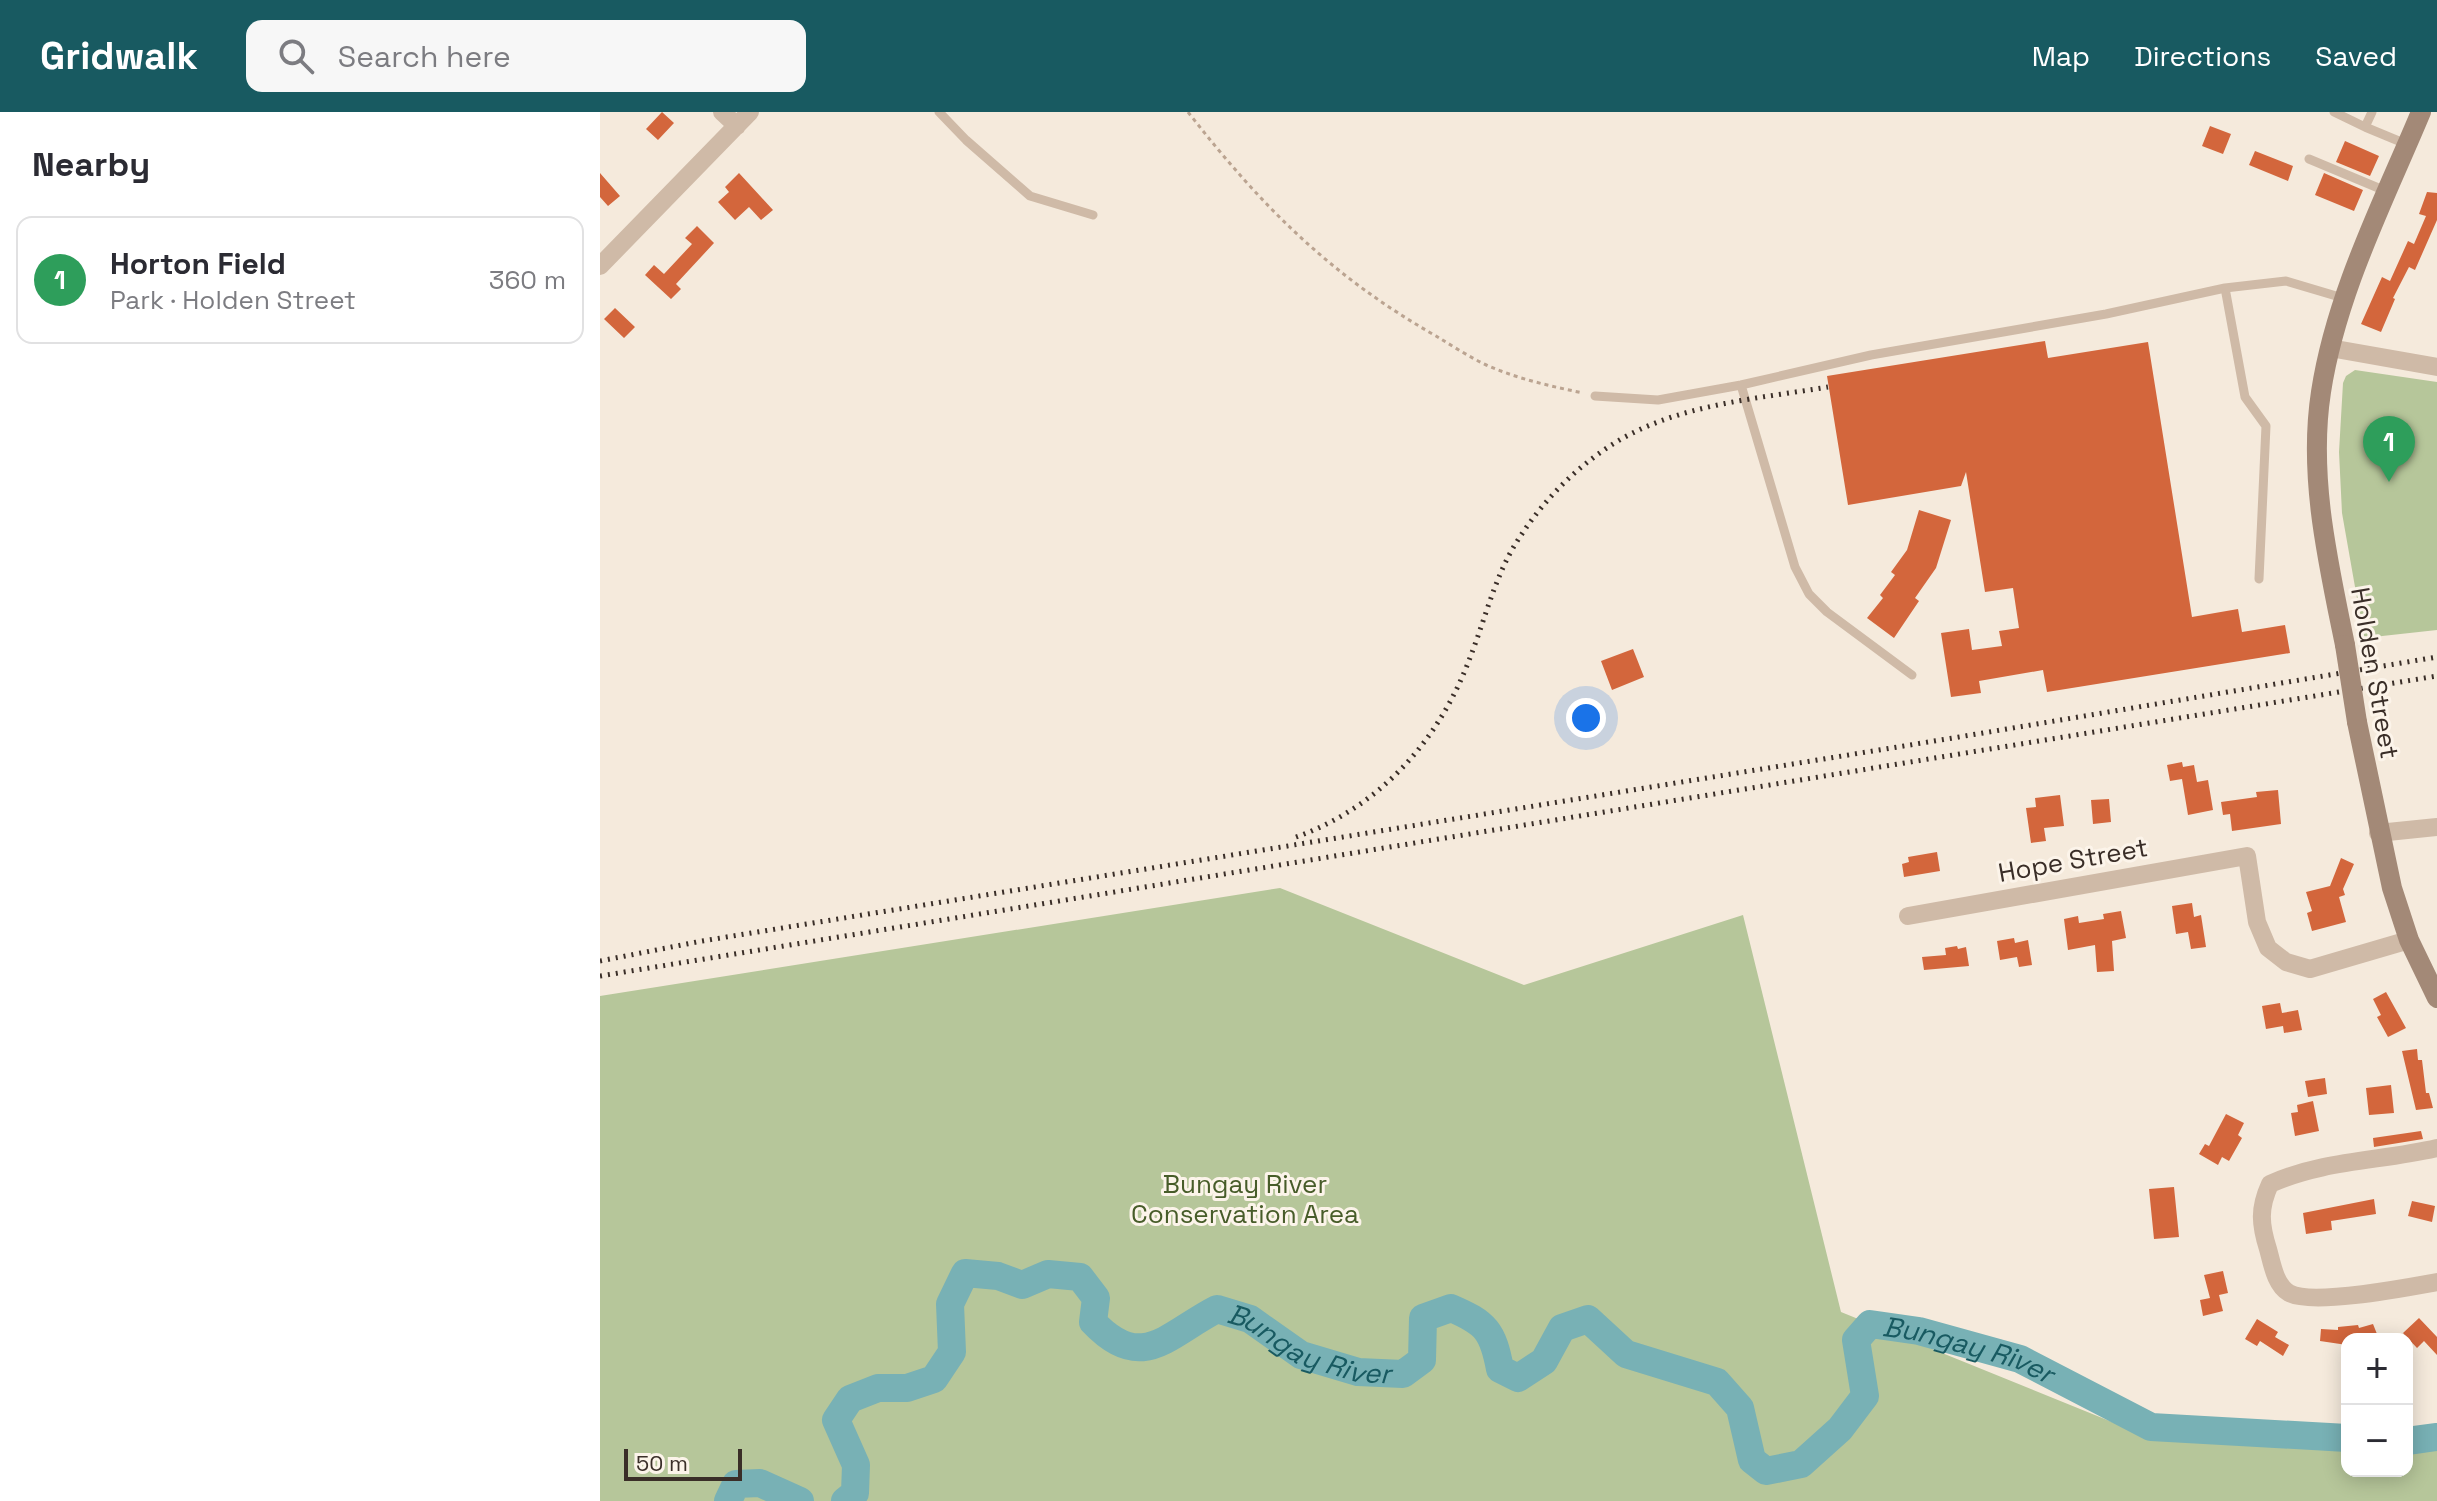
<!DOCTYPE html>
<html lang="en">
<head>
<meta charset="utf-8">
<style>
  :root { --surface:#fff; --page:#f7f7f7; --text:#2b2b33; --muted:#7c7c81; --line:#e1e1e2; --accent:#185a61 }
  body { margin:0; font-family:"Space Grotesk",sans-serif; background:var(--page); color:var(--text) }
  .controls { position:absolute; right:24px; bottom:24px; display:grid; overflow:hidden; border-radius:16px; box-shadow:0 4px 20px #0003 }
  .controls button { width:72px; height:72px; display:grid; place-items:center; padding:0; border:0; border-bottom:2px solid var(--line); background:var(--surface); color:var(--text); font:40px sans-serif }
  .scale { position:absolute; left:24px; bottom:20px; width:118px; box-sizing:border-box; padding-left:8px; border:4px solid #3a2e28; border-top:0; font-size:22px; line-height:28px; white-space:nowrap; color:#3a2e28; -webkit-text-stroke:6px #fcf4ea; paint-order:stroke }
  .you { position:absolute; left:986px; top:606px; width:28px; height:28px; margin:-20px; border:6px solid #fff; border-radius:50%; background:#1a73e8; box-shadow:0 0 0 12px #1a73e833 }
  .badge { display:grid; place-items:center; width:52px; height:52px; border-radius:50%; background:var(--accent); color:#fff; font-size:26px; font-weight:700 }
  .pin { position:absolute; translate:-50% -66px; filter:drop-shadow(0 2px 4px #0008) }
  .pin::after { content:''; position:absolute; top:42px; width:28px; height:24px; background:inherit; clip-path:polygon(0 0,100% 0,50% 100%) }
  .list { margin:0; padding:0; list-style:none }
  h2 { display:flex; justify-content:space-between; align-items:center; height:104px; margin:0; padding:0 32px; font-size:34px }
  h2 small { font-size:26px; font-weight:400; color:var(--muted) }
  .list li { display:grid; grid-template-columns:52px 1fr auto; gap:24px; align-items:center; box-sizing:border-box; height:128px; margin:0 16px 16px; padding:0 16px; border:2px solid var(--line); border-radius:16px }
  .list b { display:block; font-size:30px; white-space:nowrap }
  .list p { margin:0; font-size:26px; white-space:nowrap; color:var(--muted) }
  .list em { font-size:26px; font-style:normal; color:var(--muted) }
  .icon { flex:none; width:44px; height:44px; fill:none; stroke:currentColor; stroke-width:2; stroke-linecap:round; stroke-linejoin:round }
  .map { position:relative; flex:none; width:1837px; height:1389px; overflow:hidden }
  header { display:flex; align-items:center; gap:48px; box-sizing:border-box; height:112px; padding:0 40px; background:var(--accent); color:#fff }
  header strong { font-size:38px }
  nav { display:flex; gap:44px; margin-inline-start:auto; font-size:28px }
  .search { width:560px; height:72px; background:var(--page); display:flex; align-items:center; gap:20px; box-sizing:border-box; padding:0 28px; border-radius:16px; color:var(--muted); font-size:30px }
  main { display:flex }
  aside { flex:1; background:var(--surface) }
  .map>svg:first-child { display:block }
  .green { fill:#b6c69a }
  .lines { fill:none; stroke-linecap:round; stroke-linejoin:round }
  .river { stroke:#78b1b5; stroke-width:28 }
  .building { fill:#d3663c }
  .path { stroke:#bba491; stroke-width:3; stroke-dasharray:4 4; stroke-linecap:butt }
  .service { stroke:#cfbaa7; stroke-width:9 }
  .minor { stroke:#cfbaa7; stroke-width:18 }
  .secondary { stroke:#a38977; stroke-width:20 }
  .rail { stroke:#3a2e28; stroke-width:5; stroke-dasharray:2 6; stroke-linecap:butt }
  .secondary-bridge { stroke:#a38977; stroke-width:20 }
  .labels { text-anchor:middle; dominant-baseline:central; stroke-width:6; stroke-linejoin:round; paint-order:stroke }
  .street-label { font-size:26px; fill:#3a2e28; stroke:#fcf4ea }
  .park-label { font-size:26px; fill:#475c29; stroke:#fcf4ea }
  .water-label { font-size:28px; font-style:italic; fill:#185a61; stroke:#fcf4ea }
</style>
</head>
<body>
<header>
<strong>Gridwalk</strong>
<div class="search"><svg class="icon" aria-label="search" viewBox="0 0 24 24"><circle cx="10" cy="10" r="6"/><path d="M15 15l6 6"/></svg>Search here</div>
<nav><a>Map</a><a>Directions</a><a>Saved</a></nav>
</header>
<main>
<aside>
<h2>Nearby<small></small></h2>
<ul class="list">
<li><span class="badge" style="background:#2e9e5b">1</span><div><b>Horton Field</b><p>Park · Holden Street</p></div><em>360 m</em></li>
</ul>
</aside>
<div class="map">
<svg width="1837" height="1389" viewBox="0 0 1837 1389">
  <rect width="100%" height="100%" fill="#f5eadc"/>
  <path class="green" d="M 1755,258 L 1837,270 L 1837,518 L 1764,526 L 1742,401 L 1739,340 L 1743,271 L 1746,264 Z
    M 680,776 L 924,873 L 1143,803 L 1241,1200 L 1522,1314 L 1747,1326 L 1747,1359 L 1807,1359 L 1807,1329 L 1837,1329 L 1837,1389 L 0,1389 L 0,884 Z"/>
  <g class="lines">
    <g class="river">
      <path d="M 1807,1329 L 1837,1325"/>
      <path d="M 128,1389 L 136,1372 L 160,1371 L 200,1389"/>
      <path id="s1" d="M 245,1389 L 255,1381 L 256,1353 L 236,1308 L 250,1287 L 278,1276 L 307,1276 L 334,1267 L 352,1240 L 350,1192 L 365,1161 L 398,1164 L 422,1173 L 448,1162 L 480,1165 L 496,1186 L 493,1210 C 542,1262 568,1222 617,1197 L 650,1207 L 701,1243 L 758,1260 L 803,1262 L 822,1248 L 823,1206 L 851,1196 C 886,1211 893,1219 900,1257 L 918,1266 L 944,1249 L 962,1216 L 988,1207 L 1026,1242 L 1117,1270 L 1140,1296 L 1152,1348 L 1166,1359 L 1201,1352 L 1240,1317 L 1265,1284 L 1256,1228 L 1270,1212 L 1319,1219 L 1420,1247 L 1551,1315 L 1747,1326"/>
    </g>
  </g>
  <path class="building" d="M 62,0 L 74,11 L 58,28 L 46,17 Z
    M 1610,14 L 1631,22 L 1623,42 L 1602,34 Z
    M 1745,29 L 1779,44 L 1770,64 L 1736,50 Z
    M 1655,39 L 1693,54 L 1688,69 L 1649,53 Z
    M 0,61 L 20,84 L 8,94 L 0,85 Z
    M 139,61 L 173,98 L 161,108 L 149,95 L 135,108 L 118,90 L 129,80 L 125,75 Z
    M 1724,61 L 1763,78 L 1754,99 L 1715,83 Z
    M 1827,80 L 1837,81 L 1837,108 L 1815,158 L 1809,155 L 1793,186 L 1795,187 L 1781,220 L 1761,212 L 1782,165 L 1790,169 L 1808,129 L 1814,132 L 1826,104 L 1819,102 Z
    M 97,114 L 114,131 L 76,172 L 81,177 L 71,187 L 45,163 L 54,153 L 64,162 L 92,132 L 85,126 Z
    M 15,196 L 35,215 L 24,226 L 4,207 Z
    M 1445,229 L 1448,246 L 1548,230 L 1592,505 L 1638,497 L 1642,520 L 1685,513 L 1690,541 L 1447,580 L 1443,558 L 1379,569 L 1381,581 L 1351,585 L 1341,521 L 1369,517 L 1372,538 L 1402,534 L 1399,519 L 1419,516 L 1413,476 L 1385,480 L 1366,360 L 1361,374 L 1248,393 L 1227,264 Z
    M 1319,398 L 1351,408 L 1336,456 L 1315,486 L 1319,489 L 1294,526 L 1267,506 L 1283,486 L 1280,483 L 1295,463 L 1291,460 L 1307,438 Z
    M 1033,537 L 1044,565 L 1012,578 L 1001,549 Z
    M 1582,650 L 1583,655 L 1594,653 L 1597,670 L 1608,668 L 1613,698 L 1588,703 L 1582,667 L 1570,669 L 1567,653 Z
    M 1678,678 L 1681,712 L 1632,719 L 1630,702 L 1623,703 L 1621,690 L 1657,685 L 1656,680 Z
    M 1460,683 L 1464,714 L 1444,716 L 1446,729 L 1431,731 L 1426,696 L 1436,695 L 1435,686 Z
    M 1509,687 L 1511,710 L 1493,712 L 1491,688 Z
    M 1337,740 L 1340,759 L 1304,765 L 1302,752 L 1309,750 L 1308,745 Z
    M 1741,746 L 1754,752 L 1743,777 L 1745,783 L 1739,785 L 1746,810 L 1712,819 L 1707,801 L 1712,799 L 1706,780 L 1730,774 Z
    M 1592,791 L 1594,805 L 1601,803 L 1606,835 L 1591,837 L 1588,820 L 1576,822 L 1572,794 Z
    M 1521,799 L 1526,826 L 1512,829 L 1514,859 L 1497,860 L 1495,833 L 1468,838 L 1464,807 L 1478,804 L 1479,811 L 1504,807 L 1503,802 Z
    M 1414,826 L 1415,831 L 1428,828 L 1432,853 L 1419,855 L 1417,845 L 1400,848 L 1397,829 Z
    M 1357,834 L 1358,837 L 1366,835 L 1369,854 L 1324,858 L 1322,845 L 1346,843 L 1345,836 Z
    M 1786,880 L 1806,916 L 1788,925 L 1777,905 L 1781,903 L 1773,887 Z
    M 1680,891 L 1682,901 L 1698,898 L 1702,918 L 1684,921 L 1683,914 L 1666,917 L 1662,894 Z
    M 1817,937 L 1818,948 L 1822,948 L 1826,981 L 1829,981 L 1833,996 L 1816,998 L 1802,939 Z
    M 1725,966 L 1727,982 L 1708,985 L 1705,969 Z
    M 1791,973 L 1794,1001 L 1769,1003 L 1766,976 Z
    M 1713,989 L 1719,1019 L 1695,1024 L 1691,1001 L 1698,1000 L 1697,993 Z
    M 1626,1002 L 1644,1011 L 1638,1023 L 1642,1026 L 1629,1049 L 1622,1045 L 1618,1053 L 1599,1042 L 1605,1032 L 1609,1034 Z
    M 1821,1019 L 1823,1027 L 1774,1035 L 1773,1026 Z
    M 1574,1075 L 1579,1125 L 1554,1127 L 1549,1077 Z
    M 1774,1087 L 1776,1102 L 1731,1109 L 1732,1118 L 1706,1122 L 1703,1101 Z
    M 1812,1089 L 1835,1094 L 1832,1110 L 1808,1104 Z
    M 1623,1159 L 1628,1181 L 1619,1183 L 1623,1199 L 1603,1204 L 1600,1188 L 1610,1186 L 1604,1163 Z
    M 1819,1206 L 1837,1225 L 1837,1243 L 1824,1229 L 1817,1236 L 1803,1221 Z
    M 1657,1207 L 1678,1220 L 1675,1225 L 1689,1233 L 1683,1244 L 1660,1229 L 1657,1234 L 1645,1227 Z
    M 1773,1212 L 1779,1227 L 1747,1227 L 1747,1233 L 1720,1229 L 1721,1217 L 1738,1218 L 1738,1215 L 1758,1213 L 1759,1216 Z"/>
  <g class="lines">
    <path class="path" d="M 588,0 C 662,95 731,164 836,224 C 856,236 878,251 901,259 C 927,269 955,275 983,281"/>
    <path class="service" d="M 339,0 L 366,28 L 430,84 L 493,103
      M 1734,0 L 1765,15
      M 1772,0 L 1765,15 L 1806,32
      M 1709,47 L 1788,80
      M 1625,176 L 1645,285 L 1666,314 L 1659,467
      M 1141,273 L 1195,455 L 1209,482 L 1227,500 L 1312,563
      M 995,284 L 1058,288 L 1141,273 L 1271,243 L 1506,202 L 1625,176 L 1686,169 L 1743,186"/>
    <path class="minor" d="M 122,0 L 137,14
      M 0,154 L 150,0
      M 1730,236 L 1837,255
      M 1778,721 L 1837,715
      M 1308,804 L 1647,744 L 1657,810 L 1668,836 L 1686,850 L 1710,857 L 1809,828
      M 1837,1036 C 1782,1049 1723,1048 1670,1072 C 1659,1096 1660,1112 1668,1137 C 1672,1151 1675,1173 1689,1181 C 1712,1194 1809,1175 1837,1170"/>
    <path class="secondary" d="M 1745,533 C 1728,450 1708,364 1721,280 C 1736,182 1783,91 1821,0
      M 1757,610 L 1792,776 L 1809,828 L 1837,886"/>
    <path class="rail" d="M 696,725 C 781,695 841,626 871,543 C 885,507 894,469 913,436 C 938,394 972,358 1013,332 C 1077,292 1156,287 1228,275
      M 0,849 L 102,829 L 1353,626 L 1837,545
      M 0,864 L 1837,564"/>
    <path class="secondary-bridge" d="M 1745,533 L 1757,610"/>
  </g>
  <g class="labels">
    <g class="street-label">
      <text transform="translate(1775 561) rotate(80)">Holden Street</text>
      <text transform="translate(1473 748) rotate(-10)">Hope Street</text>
    </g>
    <g class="park-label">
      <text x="645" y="1072">Bungay River<tspan x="645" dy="30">Conservation Area</tspan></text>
    </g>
    <g class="water-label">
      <text stroke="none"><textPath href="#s1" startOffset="730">Bungay River</textPath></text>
      <text stroke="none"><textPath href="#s1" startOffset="1688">Bungay River</textPath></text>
    </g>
  </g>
</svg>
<div class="controls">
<button>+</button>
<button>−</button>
</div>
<div class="scale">50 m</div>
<div class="you"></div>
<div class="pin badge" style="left:1789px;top:370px;background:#2e9e5b">1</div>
</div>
</main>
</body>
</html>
